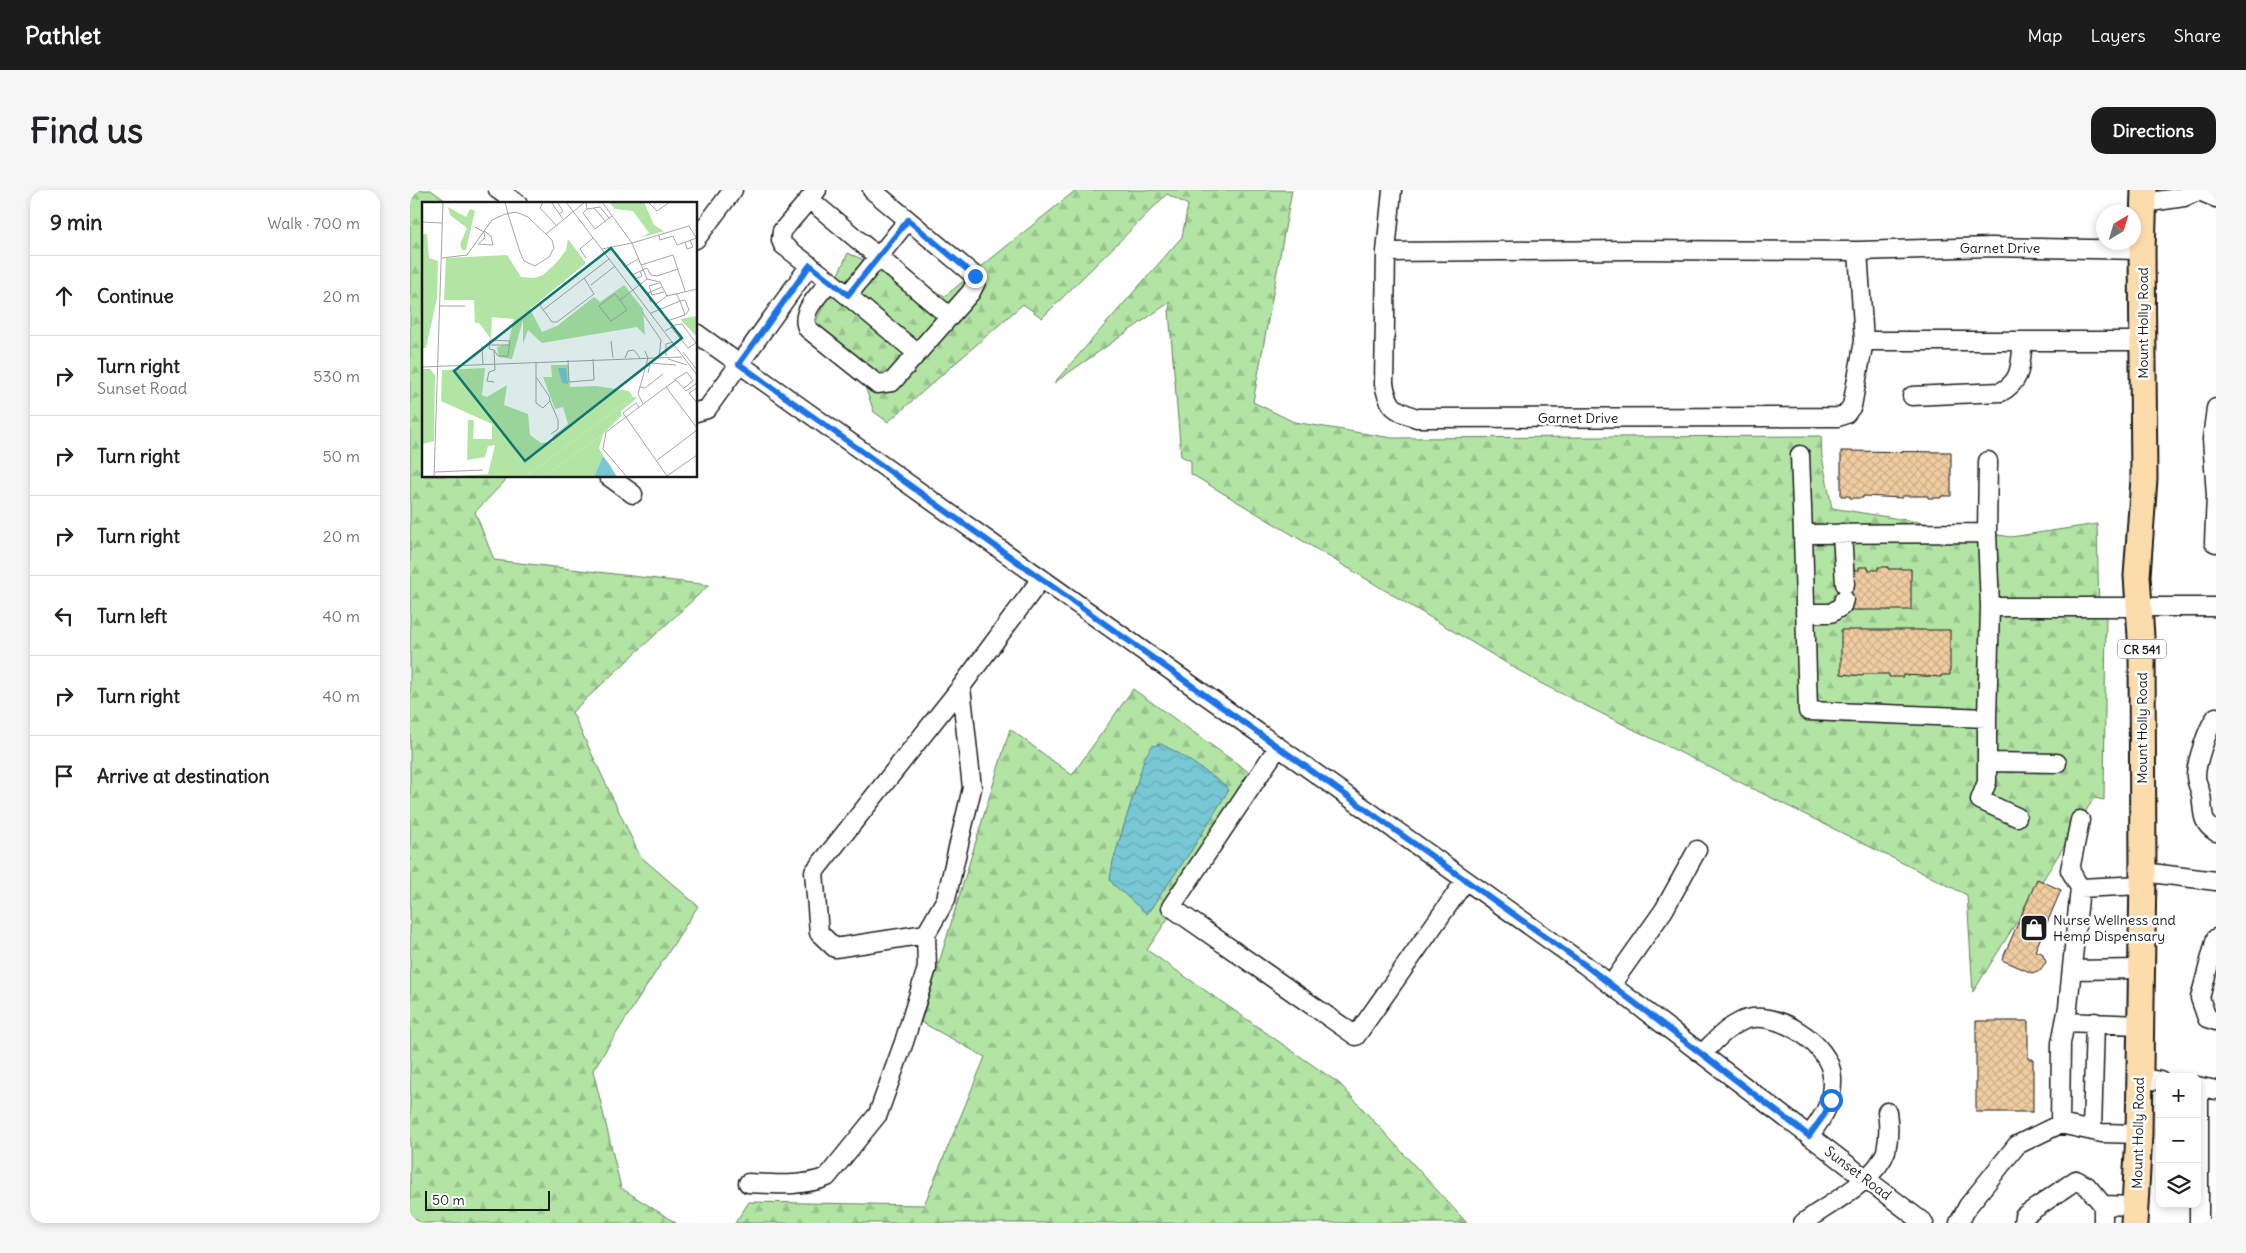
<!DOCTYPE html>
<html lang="en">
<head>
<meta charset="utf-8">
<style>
  :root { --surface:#fff; --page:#f6f6f6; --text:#202124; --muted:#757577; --line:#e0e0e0; --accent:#1c1c1c }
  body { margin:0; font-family:Delius,sans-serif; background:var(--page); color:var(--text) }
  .controls { position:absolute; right:15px; bottom:15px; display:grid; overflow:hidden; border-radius:10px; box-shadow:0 2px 8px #0003 }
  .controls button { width:45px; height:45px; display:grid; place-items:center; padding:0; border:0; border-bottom:1px solid var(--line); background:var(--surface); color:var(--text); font:25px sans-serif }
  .compass { position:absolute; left:1686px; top:15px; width:45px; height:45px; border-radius:50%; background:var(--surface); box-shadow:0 2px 8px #0003; rotate:38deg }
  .scale { position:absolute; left:15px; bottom:12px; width:125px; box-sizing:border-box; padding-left:5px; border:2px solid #1c1c1c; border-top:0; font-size:14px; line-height:18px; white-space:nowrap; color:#1c1c1c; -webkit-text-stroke:4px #fff; paint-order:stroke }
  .stop { position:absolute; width:15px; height:15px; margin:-11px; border:4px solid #1a73e8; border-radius:50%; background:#fff }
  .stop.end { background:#1a73e8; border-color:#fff; box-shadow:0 1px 5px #0008 }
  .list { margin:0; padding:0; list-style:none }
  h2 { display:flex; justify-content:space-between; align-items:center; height:65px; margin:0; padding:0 20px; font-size:21px }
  h2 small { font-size:16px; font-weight:400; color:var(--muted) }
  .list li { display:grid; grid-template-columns:32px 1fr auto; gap:15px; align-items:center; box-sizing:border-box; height:80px; padding:0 20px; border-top:1px solid var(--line) }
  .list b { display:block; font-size:19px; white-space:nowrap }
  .list p { margin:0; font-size:16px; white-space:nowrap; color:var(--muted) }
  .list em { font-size:16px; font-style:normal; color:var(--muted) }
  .icon { flex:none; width:28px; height:28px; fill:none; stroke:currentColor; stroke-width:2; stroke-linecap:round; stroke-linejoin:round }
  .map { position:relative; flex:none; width:1806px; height:1033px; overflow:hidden; border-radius:15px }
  header { display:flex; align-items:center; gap:30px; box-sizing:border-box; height:70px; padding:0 25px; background:var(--accent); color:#fff }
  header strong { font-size:24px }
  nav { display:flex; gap:28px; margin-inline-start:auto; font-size:18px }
  .intro { display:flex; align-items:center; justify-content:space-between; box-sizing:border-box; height:120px; padding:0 30px }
  h1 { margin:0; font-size:35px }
  .button { padding:12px 22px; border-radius:15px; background:var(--accent); color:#fff; font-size:18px; font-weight:700 }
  main { display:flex; gap:30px; padding:0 30px }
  aside { flex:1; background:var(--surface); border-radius:15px; box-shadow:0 2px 8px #0003 }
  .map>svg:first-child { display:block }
  .forest { fill:url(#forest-firs); stroke:#678060 }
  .water { fill:url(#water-waves); stroke:#53838a }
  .building { fill:url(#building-cross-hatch); stroke:#1c1c1c }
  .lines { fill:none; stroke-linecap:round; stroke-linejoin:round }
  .minor-casing { stroke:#1c1c1c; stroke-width:21 }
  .highway-casing { stroke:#1c1c1c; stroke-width:29 }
  .minor { stroke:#fff; stroke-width:18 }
  .highway { stroke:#fddcac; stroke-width:25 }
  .route { stroke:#1a73e8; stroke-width:6 }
  .labels { text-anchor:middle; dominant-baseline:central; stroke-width:5; stroke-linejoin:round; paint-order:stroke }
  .shield { fill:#fff; stroke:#606060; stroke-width:1 }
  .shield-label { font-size:12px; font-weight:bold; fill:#1c1c1c }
  .street-label { font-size:14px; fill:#1c1c1c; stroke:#fff }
  .poi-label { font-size:14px; fill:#1c1c1c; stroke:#fff; text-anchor:start }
  .inset-road { fill:none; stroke:#a4a4a4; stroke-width:1 }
  .view { fill:#0f766e; fill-opacity:0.15; stroke:#0f766e; stroke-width:2.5 }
  .inset-edge { fill:none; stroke:#1c1c1c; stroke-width:2.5 }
</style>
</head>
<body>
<header>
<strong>Pathlet</strong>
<nav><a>Map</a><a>Layers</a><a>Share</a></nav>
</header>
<div class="intro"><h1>Find us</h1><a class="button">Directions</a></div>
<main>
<aside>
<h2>9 min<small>Walk · 700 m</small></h2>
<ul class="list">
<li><svg class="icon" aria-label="ahead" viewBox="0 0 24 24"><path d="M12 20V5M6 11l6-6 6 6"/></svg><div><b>Continue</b></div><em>20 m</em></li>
<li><svg class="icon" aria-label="right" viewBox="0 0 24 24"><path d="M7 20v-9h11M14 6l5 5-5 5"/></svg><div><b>Turn right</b><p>Sunset Road</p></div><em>530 m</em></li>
<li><svg class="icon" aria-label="right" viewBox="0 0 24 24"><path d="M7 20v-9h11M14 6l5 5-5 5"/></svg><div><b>Turn right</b></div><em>50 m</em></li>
<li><svg class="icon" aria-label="right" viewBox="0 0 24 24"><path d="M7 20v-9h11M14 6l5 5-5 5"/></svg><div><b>Turn right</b></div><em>20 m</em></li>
<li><svg class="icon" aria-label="left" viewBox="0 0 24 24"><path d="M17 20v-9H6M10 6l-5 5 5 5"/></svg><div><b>Turn left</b></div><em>40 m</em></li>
<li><svg class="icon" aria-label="right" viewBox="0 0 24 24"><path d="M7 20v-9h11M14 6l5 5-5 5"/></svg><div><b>Turn right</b></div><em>40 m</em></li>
<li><svg class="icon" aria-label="arrive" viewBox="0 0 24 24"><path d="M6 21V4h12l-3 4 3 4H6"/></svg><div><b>Arrive at destination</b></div></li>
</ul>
</aside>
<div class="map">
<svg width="1806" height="1033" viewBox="0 0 1806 1033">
  <defs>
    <pattern id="forest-firs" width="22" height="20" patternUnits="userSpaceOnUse" patternTransform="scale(1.25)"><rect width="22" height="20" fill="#b2e4a4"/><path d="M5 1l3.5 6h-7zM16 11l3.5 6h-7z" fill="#98c38d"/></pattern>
    <pattern id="water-waves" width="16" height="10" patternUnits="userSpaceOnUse" patternTransform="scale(1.25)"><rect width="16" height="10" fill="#78c7d4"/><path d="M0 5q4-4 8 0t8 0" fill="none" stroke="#67aab5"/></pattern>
    <pattern id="building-cross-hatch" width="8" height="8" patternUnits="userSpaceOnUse" patternTransform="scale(1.25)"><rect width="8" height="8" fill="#f0cda1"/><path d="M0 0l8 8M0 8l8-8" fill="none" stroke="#cdaf8a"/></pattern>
  </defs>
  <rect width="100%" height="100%" fill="#fff"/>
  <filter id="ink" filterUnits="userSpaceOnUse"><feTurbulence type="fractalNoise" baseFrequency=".02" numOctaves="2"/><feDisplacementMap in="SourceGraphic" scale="10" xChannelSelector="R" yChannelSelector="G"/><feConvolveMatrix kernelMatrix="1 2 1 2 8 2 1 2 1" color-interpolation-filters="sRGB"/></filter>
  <g filter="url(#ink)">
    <path class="forest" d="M 0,0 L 21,0 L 40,14 L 14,14 L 14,286 L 100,286 L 65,322 L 84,370 L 299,395 L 162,522 L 230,666 L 288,716 L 183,880 L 211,998 L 266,1033 L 0,1033 Z
      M 666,0 L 882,0 L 843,212 L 884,232 L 982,248 L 1411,246 L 1412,267 L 1422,318 L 1601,347 L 1687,334 L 1689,423 L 1696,422 L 1694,610 L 1684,608 L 1563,802 L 1557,705 L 1128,492 L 781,284 L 781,271 L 771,266 L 759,121 L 760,112 L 644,193 L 772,47 L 778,15 L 757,4 L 632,128 L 613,114 L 478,232 L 464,222 L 448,177 L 398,148 L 438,63 L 535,106 Z
      M 723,499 L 850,590 L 737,760 L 930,894 L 1057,1033 L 325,1033 L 339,1012 L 514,1015 L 575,867 L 511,832 L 600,539 L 662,585 Z"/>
    <path class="water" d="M 751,554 L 770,564 L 815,595 L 818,601 L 781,661 L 737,724 L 703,694 L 700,690 L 703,671 L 735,567 L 742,556 Z"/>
    <path class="building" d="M 1431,261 L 1541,262 L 1541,306 L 1531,306 L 1531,308 L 1518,308 L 1518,306 L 1492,306 L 1492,308 L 1453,306 L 1453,308 L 1440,308 L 1440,306 L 1431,306 Z
      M 1449,377 L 1458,377 L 1458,380 L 1468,380 L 1468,377 L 1478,377 L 1478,379 L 1501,379 L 1501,420 L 1440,420 L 1440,409 L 1428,409 L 1428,394 L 1440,380 L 1449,380 Z
      M 1431,440 L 1540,440 L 1540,485 L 1531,485 L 1531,487 L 1493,485 L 1493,487 L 1479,487 L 1479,484 L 1453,484 L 1453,486 L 1431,484 Z
      M 1627,689 L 1651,700 L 1625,761 L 1632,763 L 1636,772 L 1630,780 L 1622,783 L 1592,770 Z
      M 1566,831 L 1618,831 L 1618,869 L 1623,869 L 1623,922 L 1566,922 Z"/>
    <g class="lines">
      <defs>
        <path id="minor" d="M 88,0 L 108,14
          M 407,0 L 372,41 L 371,50 L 373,55 L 420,91 C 410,104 388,123 398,139 L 467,194 L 482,192 L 561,102 L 566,92 L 565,86 L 462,0
          M 982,0 L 976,62 L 974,194 C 979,218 984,220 1007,228 L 1428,227 L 1436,224 L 1442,216 L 1454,151 L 1448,61
          M 1787,0 L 1806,8
          M 399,9 L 540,127
          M 1734,13 L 1774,7 L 1788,1
          M 286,49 L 323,0
          M 976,62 L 1221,60 L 1448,61 L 1581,57 L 1732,60
          M 420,91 L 507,163
          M 438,105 L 498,30
          M 286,143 L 1175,775 L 1514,1033
          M 1454,151 L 1733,151
          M 1502,206 L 1591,202 C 1613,190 1610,173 1613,151
          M 1806,218 L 1802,249 L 1806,306 L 1804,352 L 1806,353
          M 286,222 L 297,219 L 400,75
          M 1390,265 L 1393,344
          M 198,286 L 223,304
          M 1432,343 L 1435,394
          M 1577,343 L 1578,271
          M 1580,417 L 1577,343 L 1393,344 L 1398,521 L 1577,528 L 1580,417 L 1806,417
          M 1395,423 L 1421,423 L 1432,416 L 1434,409
          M 551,497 L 562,598 L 536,709 L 516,744 L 425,758 L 409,743 L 404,682 L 551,497 L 631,389
          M 1806,527 C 1798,537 1786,573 1786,586 C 1786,592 1790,599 1791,605 C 1794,621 1790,632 1806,642
          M 1577,528 L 1577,592 L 1570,610 L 1607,627
          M 868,557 L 761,717 L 946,846 L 1055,691
          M 1577,572 L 1647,573
          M 1733,682 L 1806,691
          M 1670,698 L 1732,695
          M 1806,748 L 1790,808 L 1797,828 L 1806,831
          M 1662,780 L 1731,779
          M 1201,795 L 1254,720 L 1287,660
          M 1655,832 L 1730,835
          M 1292,864 C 1304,852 1315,839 1330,832 C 1361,815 1421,853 1422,887 C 1423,913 1414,926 1399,946
          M 1729,888 L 1750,891
          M 1787,896 L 1806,900
          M 1650,934 L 1692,943 L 1729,944
          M 1682,941 L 1685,832
          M 338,993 C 364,994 392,997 417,987 L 468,924 L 494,852 L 517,778 L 516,744
          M 1693,1015 L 1726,1016
          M 1393,1033 C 1418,1014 1466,991 1476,961 C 1479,948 1479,935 1477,922
          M 1549,1033 L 1558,1016 L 1607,955 L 1650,934 L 1651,853 L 1658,817 L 1670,698 L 1660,680 L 1670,630
          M 1613,1033 L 1614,1026 L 1666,990 L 1677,996 L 1693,1015 L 1693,1033
          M 1789,1033 L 1789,897"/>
        <path id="highway" d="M 1724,1033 L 1729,944 L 1733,682 L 1732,462 L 1727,386 L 1734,289 L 1732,60 L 1734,0"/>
      </defs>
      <use href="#minor" class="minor-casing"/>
      <use href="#highway" class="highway-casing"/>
      <use href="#minor" class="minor"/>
      <use href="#highway" class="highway"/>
    </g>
  </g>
  <g class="lines" filter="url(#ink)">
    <path class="route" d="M 565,86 L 498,30 L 438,105 L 400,75 L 329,174 L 1175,775 L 1399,946 L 1414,925 L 1421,910"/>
  </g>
  <defs>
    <symbol id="shop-square" viewBox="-11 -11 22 22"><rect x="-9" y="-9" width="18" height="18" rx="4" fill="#1c1c1c" stroke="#fff"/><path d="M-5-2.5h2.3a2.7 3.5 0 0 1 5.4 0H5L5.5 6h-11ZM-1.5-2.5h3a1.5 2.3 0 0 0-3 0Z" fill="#fff"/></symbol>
  </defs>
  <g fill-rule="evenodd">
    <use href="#shop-square" x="1608" y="722" width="32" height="32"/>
  </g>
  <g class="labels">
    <rect class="shield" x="1708" y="449.5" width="48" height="19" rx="4"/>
    <g class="shield-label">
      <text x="1732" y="459">CR 541</text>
    </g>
    <g class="street-label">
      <text x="1590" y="58">Garnet Drive</text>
      <text transform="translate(1733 133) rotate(-90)">Mount Holly Road</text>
      <text x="1168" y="228">Garnet Drive</text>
      <text transform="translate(1732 538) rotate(-90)">Mount Holly Road</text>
      <text transform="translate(1728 943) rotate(-89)">Mount Holly Road</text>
      <text transform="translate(1448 983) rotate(37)">Sunset Road</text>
    </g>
    <g class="poi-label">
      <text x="1643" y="730">Nurse Wellness and<tspan x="1643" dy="16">Hemp Dispensary</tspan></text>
    </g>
  </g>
  <g transform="translate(12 12)">
    <rect width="275" height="275" fill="#fff"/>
    <path d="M 211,195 L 215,196 L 199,209 L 199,214 L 181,232 L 121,275 L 103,275 Z" fill="#b2e4a4"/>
    <path d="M 187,0 L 222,0 L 232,23 L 242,29 L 218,36 L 227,31 L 211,9 L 193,7 ZM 26,5 L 44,15 L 48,7 L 53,9 L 44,48 L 40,48 L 38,42 L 45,26 L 28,13 ZM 0,32 L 5,32 L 7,56 L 16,59 L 15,96 L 4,146 L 0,146 ZM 146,37 L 164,61 L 108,107 L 120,130 L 135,124 L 172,95 L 178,100 L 202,83 L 221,107 L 223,133 L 215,125 L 120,141 L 106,128 L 101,142 L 101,118 L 90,157 L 77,155 L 75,145 L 86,142 L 92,117 L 70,115 L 69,137 L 57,121 L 53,121 L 52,98 L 22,98 L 24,56 L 85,53 L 99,75 L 112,76 L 121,73 L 135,60 L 144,48 ZM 275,114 L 275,135 L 258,117 ZM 129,163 L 146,163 L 148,185 L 174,184 L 207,189 L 211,195 L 103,275 L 17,275 L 66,272 L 73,243 L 66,244 L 63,255 L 45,258 L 46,218 L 52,218 L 51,237 L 70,237 L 70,222 L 19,199 L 20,168 L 63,166 L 60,193 L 65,195 L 85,183 L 82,203 L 106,212 L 108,233 L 119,241 L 131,240 L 131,234 L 146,222 L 141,205 L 133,207 L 121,175 L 130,175 ZM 0,167 L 8,167 L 13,173 L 12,239 L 1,242 ZM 181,232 L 177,246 L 181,254 L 172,275 L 121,275 Z" fill="#b2e4a4"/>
    <path d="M 136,166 L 144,166 L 146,182 L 140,181 ZM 181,254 L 187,262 L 195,275 L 172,275 Z" fill="#78c7d4"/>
    <path class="inset-road" d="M 121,0 L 118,6 L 134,23M 129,0 L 141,17M 135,0 L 141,9 L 137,12M 144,0 L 275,173M 164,0 L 165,7 L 161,11 L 173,27 L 190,14M 180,0 L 210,41 L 180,47M 226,0 L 235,9 L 248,0M 172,6 L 183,19M 165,7 L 178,5 L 187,16M 0,20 L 20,21M 53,25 L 62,30 L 63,36 L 57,41M 124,32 L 163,0M 237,33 L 238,38 L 251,34 L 255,43 L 275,36M 263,40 L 265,47 L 271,45 L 268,38M 56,42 L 71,43 L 69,34 L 62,29M 20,56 L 45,53 L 70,18 L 81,13 L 83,12 L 86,12 L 87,11 L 89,11 L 94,10 L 106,15 L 130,38 L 132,46 L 127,55 L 113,64 L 102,59 L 98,50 L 86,12 L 83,0M 164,56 L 158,47 L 171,36M 216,57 L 204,64 L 213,77 L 220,74 L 218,69M 219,63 L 251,53 L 263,89M 210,73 L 225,66 L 229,73 L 235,74 L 256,67M 225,77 L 238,80 L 245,94 L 275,87M 237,81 L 227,84 L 230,93 L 242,90M 169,83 L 193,64M 240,85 L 226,91 L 228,99 L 234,102 L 246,93M 198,98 L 193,92 L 177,104 L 189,119 L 205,108 L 198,98 L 225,77 L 210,41 L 267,24 L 275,37M 263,98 L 267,108 L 263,113 L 258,99 ZM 117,102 L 130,120 L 135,120 L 172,92 L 162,76M 18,104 L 43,104M 238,106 L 245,119 L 263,113M 121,108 L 187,57M 220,110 L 239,138 L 237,155M 229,111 L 258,99 L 254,91M 243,129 L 253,123 L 260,122 L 274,141 L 266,146 L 249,125M 189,139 L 191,156M 68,143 L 88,143M 60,144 L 61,162M 72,148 L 76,154 L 86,154 L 88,139 L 68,138 L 67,147 L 72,148 L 73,168 L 67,170 L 65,179 L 72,180M 261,150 L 275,168M 244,154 L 244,142 L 251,140M 203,156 L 206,149 L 212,148 L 218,156M 246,157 L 265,163M 146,158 L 147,180 L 172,178 L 171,157M 114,160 L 114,201 L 121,206 L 128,199 L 127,194 L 114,175M 0,165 L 260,155M 226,171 L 228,161 L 254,163M 252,178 L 265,170 L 271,179 L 262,186M 218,185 L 223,186 L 241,172M 244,185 L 254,178 L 264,189 L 275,181M 275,186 L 267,191 L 275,201M 128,199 L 136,218 L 136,227 L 129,232M 221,202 L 216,192 L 226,156 L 223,149M 217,205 L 214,201 L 201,211 L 245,274 L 275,253M 234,259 L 275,228M 13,270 L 61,268M 12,275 L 21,0M 205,275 L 181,247 L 184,230 L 244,185 L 275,226"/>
    <path class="view" d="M 189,46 L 260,136 L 103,259 L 32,169 Z"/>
    <rect width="275" height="275" class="inset-edge"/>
  </g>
</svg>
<div class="controls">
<button>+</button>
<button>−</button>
<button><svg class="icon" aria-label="layers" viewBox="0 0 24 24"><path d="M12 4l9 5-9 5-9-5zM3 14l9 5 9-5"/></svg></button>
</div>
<svg class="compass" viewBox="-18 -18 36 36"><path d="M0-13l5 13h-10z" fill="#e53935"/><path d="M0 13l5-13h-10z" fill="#757577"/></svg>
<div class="scale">50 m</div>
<div class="stop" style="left:1421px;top:910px"></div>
<div class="stop end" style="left:565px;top:86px"></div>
</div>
</main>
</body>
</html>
